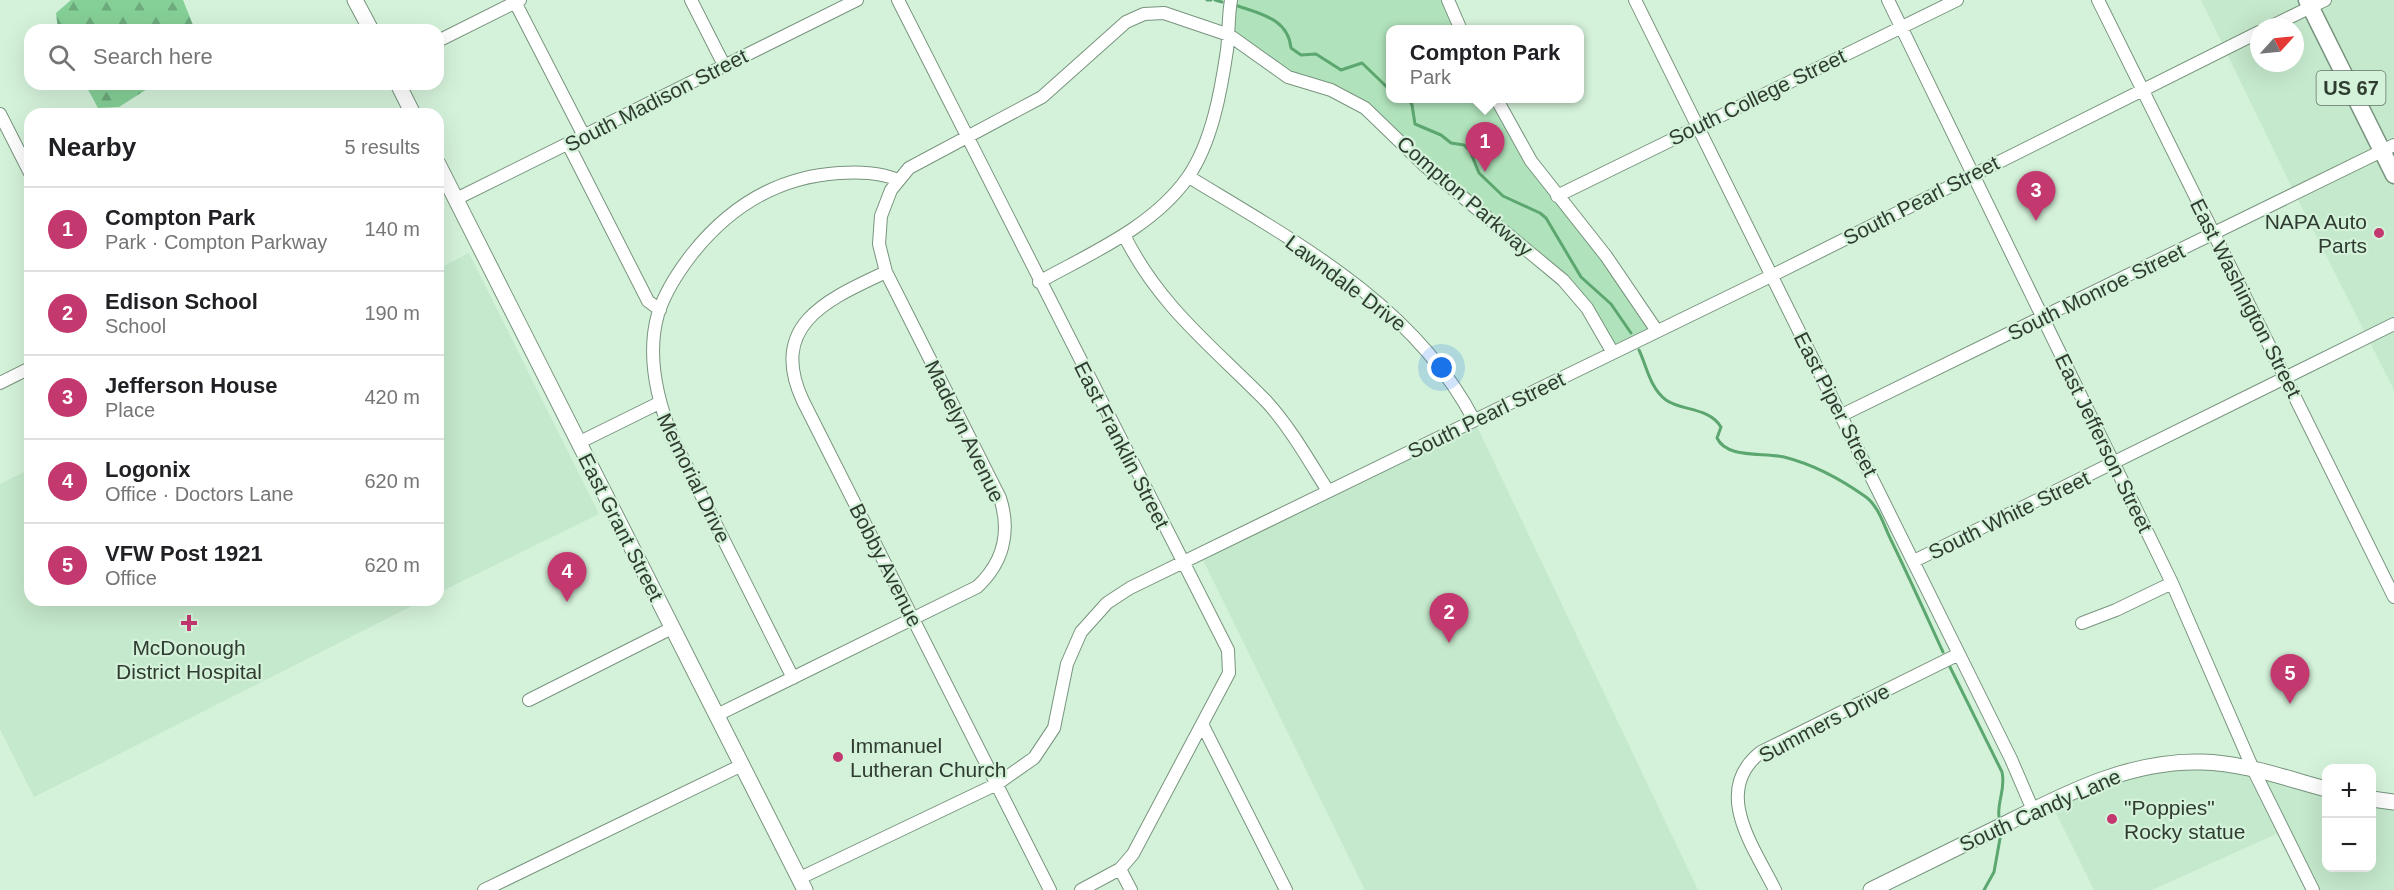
<!DOCTYPE html>
<html lang="en">
<head>
<meta charset="utf-8">
<style>
  :root { --surface:#fff; --page:#f6f6f6; --text:#202124; --muted:#757577; --line:#e0e0e0; --accent:#c3386f }
  body { margin:0; font-family:Helvetica,sans-serif; background:var(--page); color:var(--text) }
  .controls { position:absolute; right:18px; bottom:18px; display:grid; overflow:hidden; border-radius:12px; box-shadow:0 6px 24px #0002 }
  .controls button { width:54px; height:54px; display:grid; place-items:center; padding:0; border:0; border-bottom:2px solid var(--line); background:var(--surface); color:var(--text); font:30px sans-serif }
  .compass { position:absolute; left:2250px; top:18px; width:54px; height:54px; border-radius:50%; background:var(--surface); box-shadow:0 6px 24px #0002; rotate:63deg }
  .you { position:absolute; left:1442px; top:368px; width:21px; height:21px; margin:-15px; border:4px solid #fff; border-radius:50%; background:#1a73e8; box-shadow:0 0 0 9px #1a73e833 }
  .badge { display:grid; place-items:center; width:39px; height:39px; border-radius:50%; background:var(--accent); color:#fff; font-size:20px; font-weight:700 }
  .pin { position:absolute; translate:-50% -50px; filter:drop-shadow(0 2px 3px #0008) }
  .pin::after { content:''; position:absolute; top:32px; width:21px; height:18px; background:inherit; clip-path:polygon(0 0,100% 0,50% 100%) }
  .popup { position:absolute; left:1386px; top:25px; width:198px; height:78px; box-sizing:border-box; display:grid; place-content:center; border-radius:12px; background:var(--surface); filter:drop-shadow(0 2px 4px #0005); font-size:20px; white-space:nowrap; color:var(--muted) }
  .popup b { font-size:22px; color:var(--text) }
  .popup::after { content:''; position:absolute; left:50%; top:100%; margin-left:-12px; border:12px solid transparent; border-top-color:var(--surface) }
  .list { margin:0; padding:0; list-style:none }
  h2 { display:flex; justify-content:space-between; align-items:center; height:78px; margin:0; padding:0 24px; font-size:26px }
  h2 small { font-size:20px; font-weight:400; color:var(--muted) }
  .list li { display:grid; grid-template-columns:39px 1fr auto; gap:18px; align-items:center; box-sizing:border-box; height:84px; padding:0 24px; border-top:2px solid var(--line) }
  .list b { display:block; font-size:22px; white-space:nowrap }
  .list p { margin:0; font-size:20px; white-space:nowrap; color:var(--muted) }
  .list em { font-size:20px; font-style:normal; color:var(--muted) }
  .icon { flex:none; width:33px; height:33px; fill:none; stroke:currentColor; stroke-width:2; stroke-linecap:round; stroke-linejoin:round }
  .map { position:relative; flex:none; width:2394px; height:890px; overflow:hidden }
  .search { position:absolute; background:var(--surface); box-shadow:0 6px 24px #0002; left:24px; top:24px; width:420px; height:66px; display:flex; align-items:center; gap:15px; box-sizing:border-box; padding:0 21px; border-radius:18px; color:var(--muted); font-size:22px }
  .panel { position:absolute; background:var(--surface); box-shadow:0 6px 24px #0002; left:24px; top:108px; width:420px; height:498px; border-radius:18px }
  .map>svg:first-child { display:block }
  .built { fill:#c5e9cc; fill-rule:evenodd }
  .green { fill:#b0e3bb }
  .forest { fill:url(#forest-firs) }
  .lines { fill:none; stroke-linecap:round; stroke-linejoin:round }
  .stream { stroke:#5ca66f; stroke-width:3 }
  .minor-casing { stroke:#78947e; stroke-width:14 }
  .major-casing { stroke:#78947e; stroke-width:17 }
  .highway-casing { stroke:#78947e; stroke-width:19 }
  .minor { stroke:#fff; stroke-width:12 }
  .major { stroke:#fff; stroke-width:15 }
  .highway { stroke:#fff; stroke-width:16 }
  .poi-dot { fill:#c3386f; stroke:#d4f2da; stroke-width:2 }
  .labels { text-anchor:middle; dominant-baseline:central; stroke-width:4.5; stroke-linejoin:round; paint-order:stroke }
  .shield { fill:#d4f2da; stroke:#617364; stroke-width:1.5 }
  .shield-label { font-size:20px; font-weight:bold; fill:#303c32 }
  .street-label { font-size:21px; fill:#303c32; stroke:#d4f2da }
  .poi-label { font-size:21px; fill:#303c32; stroke:#d4f2da; text-anchor:start }
</style>
</head>
<body>
<div class="map">
<svg width="2394" height="890" viewBox="0 0 2394 890">
  <defs>
    <pattern id="forest-firs" width="22" height="20" patternUnits="userSpaceOnUse" patternTransform="scale(1.5)"><rect width="22" height="20" fill="#85d097"/><path d="M5 1l3.5 6h-7zM16 11l3.5 6h-7z" fill="#6daa7c"/></pattern>
  </defs>
  <rect width="100%" height="100%" fill="#d4f2da"/>
  <path class="built" d="M 2201,0 L 2394,0 L 2394,390 L 2295,194 ZM 2259,27 L 2295,27 L 2295,63 L 2259,63 Z
    M 469,253 L 599,514 L 438,593 L 438,269 Z
    M 1474,420 L 1698,890 L 1365,890 L 1200,554 Z
    M 30,469 L 30,600 L 424,600 L 34,797 L 0,729 L 0,484 Z
    M 2185,762 L 2326,789 L 2326,868 L 2372,868 L 2372,799 L 2394,802 L 2394,890 L 2313,890 L 2283,831 L 2152,890 L 2094,890 L 2050,801 Z"/>
  <path class="green" d="M 1231,0 L 1448,0 L 1461,29 L 1390,30 L 1390,98 L 1496,99 L 1503,113 L 1657,331 L 1613,353 L 1587,308 L 1374,115 L 1305,84 L 1229,35 Z"/>
  <path class="forest" d="M 71,0 L 183,0 L 195,30 L 58,30 L 56,13 Z
    M 85,84 L 155,84 L 119,107 L 98,108 Z"/>
  <g class="lines">
    <path class="stream" d="M 1207,0 L 1211,0
      M 1215,0 L 1222,2
      M 1238,6 C 1261,14 1288,19 1291,48 L 1301,55 L 1316,54 L 1341,70 L 1362,63 L 1390,90
      M 1408,98 L 1412,105 L 1415,124 L 1441,135 L 1451,143 L 1464,145 L 1470,151 L 1479,173 L 1503,196 L 1540,213 L 1546,218 L 1581,277 L 1611,304 L 1631,333
      M 1639,350 C 1647,367 1650,388 1666,400 C 1681,411 1709,407 1721,427 L 1717,438 C 1727,459 1763,452 1784,457 C 1812,464 1842,480 1866,497 C 1879,507 1884,526 1891,540 C 1909,577 1926,615 1943,652
      M 1950,667 L 2002,772 C 2006,789 1997,801 1999,817
      M 1984,890 L 1994,872 L 2001,833"/>
    <defs>
      <path id="minor" d="M 514,0 L 584,136
        M 691,0 L 724,65
        M 898,0 L 1228,650 L 1229,673 L 1202,724 L 1286,890
        M 1448,0 L 1461,30
        M 1635,0 L 2011,759 L 2033,810
        M 1888,0 L 2172,583 L 2253,769 L 2313,890
        M 2098,0 L 2394,597
        M 2270,27 L 2325,0
        M 438,41 L 520,0
        M 1496,98 L 1531,161 L 1606,256 L 1657,331
        M 0,114 L 30,173
        M 568,144 L 648,301 L 660,310
        M 1189,177 C 1296,242 1414,305 1474,420
        M 1557,196 L 1957,0
        M 456,199 L 857,0
        M 1124,235 C 1159,306 1212,346 1266,401 C 1290,427 1309,461 1328,491
        M 886,272 C 829,299 767,324 803,401 L 1050,890
        M 1039,282 C 1091,253 1153,227 1188,177 C 1212,142 1221,91 1227,50 C 1229,34 1228,17 1231,0
        M 0,383 L 30,368
        M 1842,415 L 2394,145
        M 578,443 L 659,403
        M 1914,561 L 2394,324
        M 2082,623 L 2116,610 L 2172,583
        M 793,678 L 673,439 C 657,400 646,356 658,314 C 665,292 678,272 692,254 C 730,206 777,177 839,173 C 859,172 879,172 898,180
        M 529,700 L 672,628
        M 717,715 L 977,587 C 1003,563 1011,532 1000,498 L 886,272 L 879,244 L 881,216 L 891,190 L 909,168 L 1042,97 L 1126,22 L 1144,14 L 1164,13 L 1229,35 L 1288,77 L 1331,90 L 1365,108 L 1424,165 L 1563,280 L 1587,308 L 1613,353
        M 1120,869 L 1131,890
        M 800,878 L 997,784 L 1034,758 L 1054,728 L 1067,664 L 1081,632 L 1107,603 L 1130,588 L 1771,276 L 2259,32
        M 484,890 L 742,765
        M 1081,890 L 1120,869 L 1133,854 L 1202,724
        M 1775,890 C 1754,847 1711,791 1761,752 L 1959,654"/>
      <path id="major" d="M 355,0 L 371,30
        M 398,84 L 413,114
        M 438,164 L 805,890
        M 2372,799 L 2394,802
        M 1871,890 C 1914,869 1956,848 1999,827 C 2063,795 2128,760 2201,762 C 2245,763 2285,778 2326,789"/>
      <path id="highway" d="M 2307,0 L 2394,175"/>
    </defs>
    <use href="#minor" class="minor-casing"/>
    <use href="#major" class="major-casing"/>
    <use href="#highway" class="highway-casing"/>
    <use href="#minor" class="minor"/>
    <use href="#major" class="major"/>
    <use href="#highway" class="highway"/>
  </g>
  <g class="poi-dot">
    <circle cx="2379" cy="233" r="6"/>
    <path d="M186 614h6v6h6v6h-6v6h-6v-6h-6v-6h6z"/>
    <circle cx="838" cy="757" r="6"/>
    <circle cx="2112" cy="819" r="6"/>
  </g>
  <g class="labels">
    <rect class="shield" x="2316.5" y="71" width="69" height="34" rx="4.5"/>
    <g class="shield-label">
      <text x="2351" y="88">US 67</text>
    </g>
    <g class="street-label">
      <text transform="translate(1757 97) rotate(-26)">South College Street</text>
      <text transform="translate(656 100) rotate(-27)">South Madison Street</text>
      <text transform="translate(1465 196) rotate(41)">Compton Parkway</text>
      <text transform="translate(1921 200) rotate(-27)">South Pearl Street</text>
      <text transform="translate(1346 283) rotate(37)">Lawndale Drive</text>
      <text transform="translate(2096 292) rotate(-26)">South Monroe Street</text>
      <text transform="translate(2246 298) rotate(63)">East Washington Street</text>
      <text transform="translate(1836 404) rotate(63)">East Piper Street</text>
      <text transform="translate(1486 415) rotate(-26)">South Pearl Street</text>
      <text transform="translate(965 431) rotate(64)">Madelyn Avenue</text>
      <text transform="translate(2104 443) rotate(64)">East Jefferson Street</text>
      <text transform="translate(1122 445) rotate(63)">East Franklin Street</text>
      <text transform="translate(694 478) rotate(64)">Memorial Drive</text>
      <text transform="translate(2009 515) rotate(-26)">South White Street</text>
      <text transform="translate(621 527) rotate(63)">East Grant Street</text>
      <text transform="translate(886 565) rotate(63)">Bobby Avenue</text>
      <text transform="translate(1824 723) rotate(-28)">Summers Drive</text>
      <text transform="translate(2040 810) rotate(-24)">South Candy Lane</text>
    </g>
    <g class="poi-label">
      <text x="2367" y="221" text-anchor="end">NAPA Auto<tspan x="2367" dy="24">Parts</tspan></text>
      <text x="189" y="647" text-anchor="middle">McDonough<tspan x="189" dy="24">District Hospital</tspan></text>
      <text x="850" y="745">Immanuel<tspan x="850" dy="24">Lutheran Church</tspan></text>
      <text x="2124" y="807">"Poppies"<tspan x="2124" dy="24">Rocky statue</tspan></text>
    </g>
  </g>
</svg>
<div class="controls">
<button>+</button>
<button>−</button>
</div>
<svg class="compass" viewBox="-18 -18 36 36"><path d="M0-13l5 13h-10z" fill="#e53935"/><path d="M0 13l5-13h-10z" fill="#757577"/></svg>
<div class="you"></div>
<div class="pin badge" style="left:1485px;top:172px">1</div>
<div class="popup"><b>Compton Park</b>Park</div>
<div class="pin badge" style="left:1449px;top:643px">2</div>
<div class="pin badge" style="left:2036px;top:221px">3</div>
<div class="pin badge" style="left:567px;top:602px">4</div>
<div class="pin badge" style="left:2290px;top:704px">5</div>
<div class="search"><svg class="icon" aria-label="search" viewBox="0 0 24 24"><circle cx="10" cy="10" r="6"/><path d="M15 15l6 6"/></svg>Search here</div>
<section class="panel">
<h2>Nearby<small>5 results</small></h2>
<ul class="list">
<li><span class="badge">1</span><div><b>Compton Park</b><p>Park · Compton Parkway</p></div><em>140 m</em></li>
<li><span class="badge">2</span><div><b>Edison School</b><p>School</p></div><em>190 m</em></li>
<li><span class="badge">3</span><div><b>Jefferson House</b><p>Place</p></div><em>420 m</em></li>
<li><span class="badge">4</span><div><b>Logonix</b><p>Office · Doctors Lane</p></div><em>620 m</em></li>
<li><span class="badge">5</span><div><b>VFW Post 1921</b><p>Office</p></div><em>620 m</em></li>
</ul>
</section>
</div>
</body>
</html>
